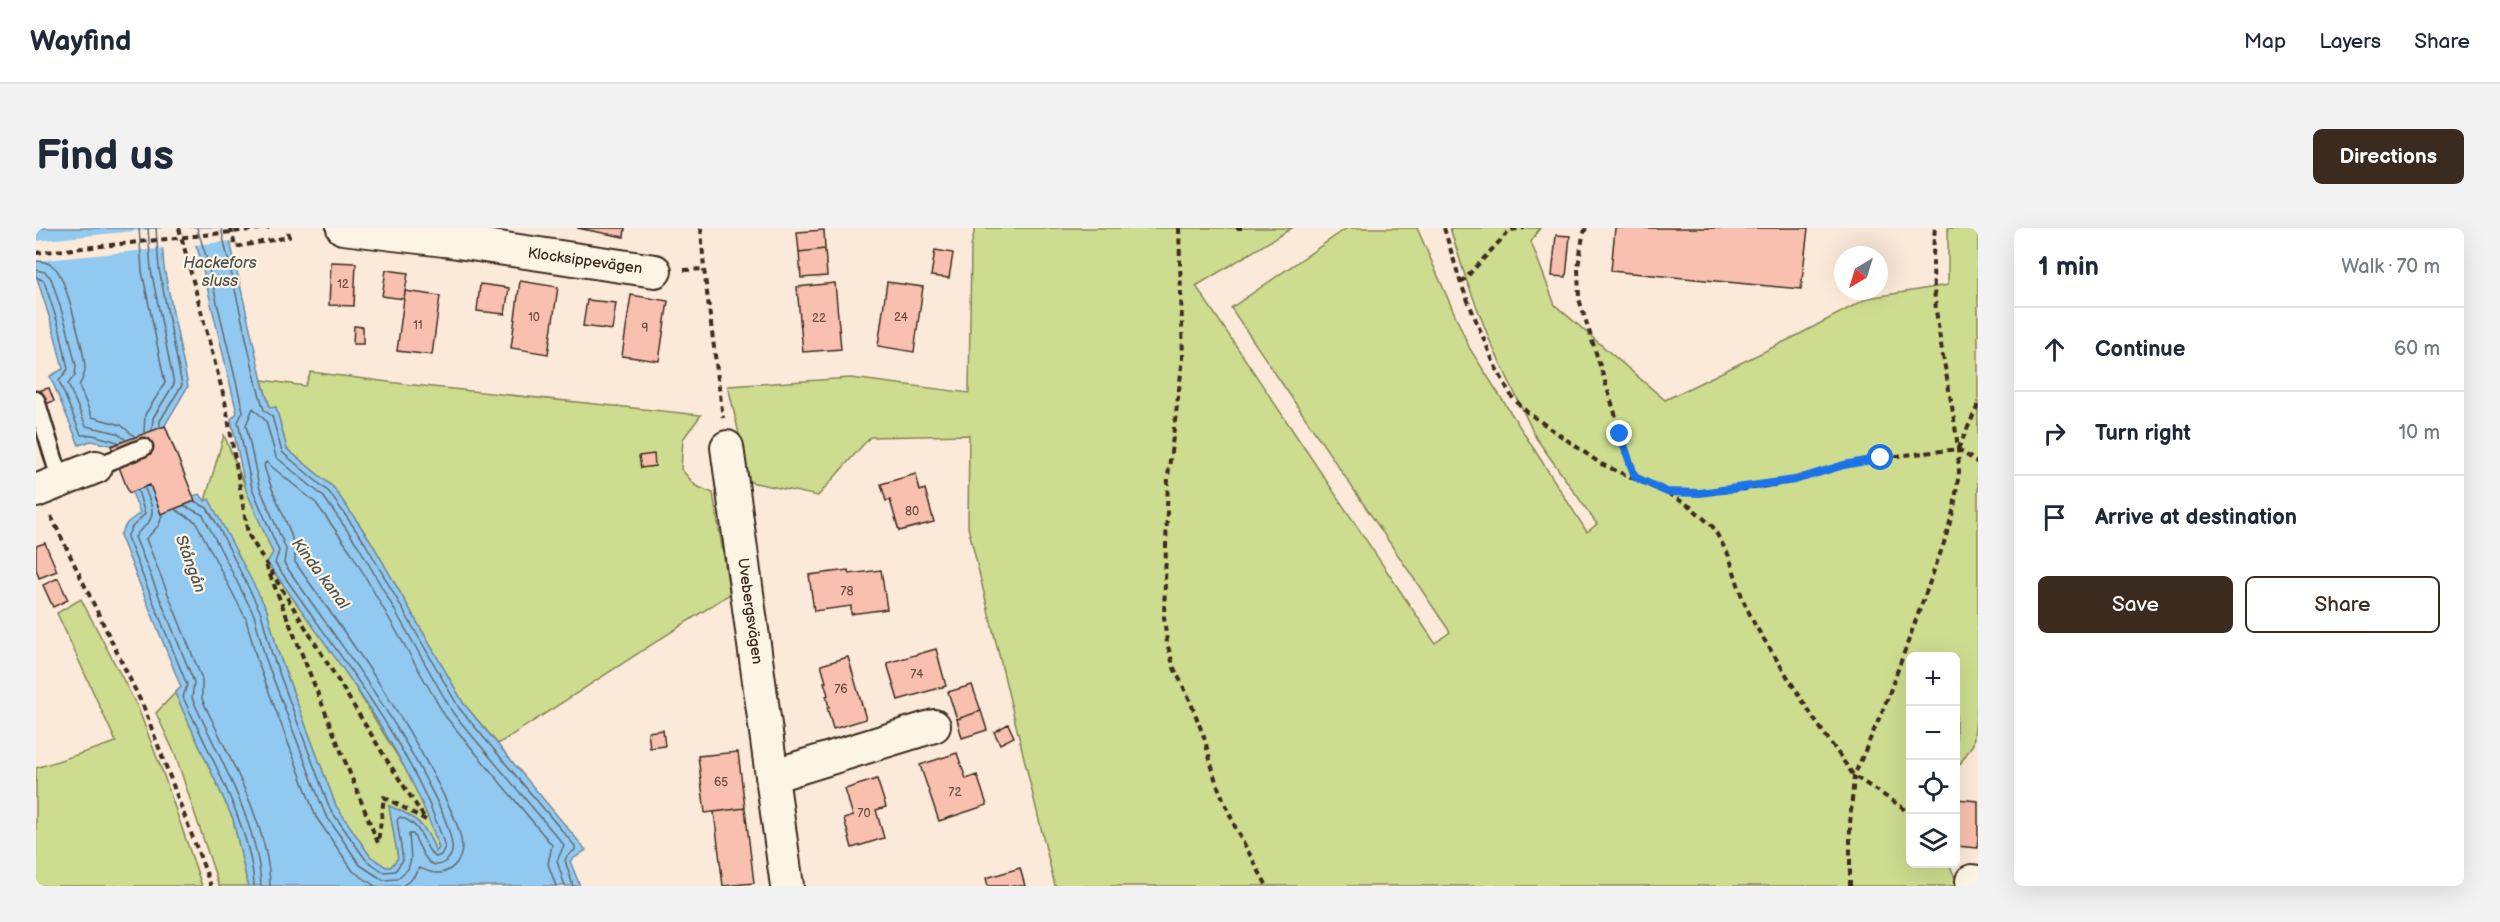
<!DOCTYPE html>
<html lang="en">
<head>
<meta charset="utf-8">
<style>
  :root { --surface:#fff; --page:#f2f2f3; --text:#1f2937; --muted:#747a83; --line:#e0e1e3; --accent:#3b2a1e }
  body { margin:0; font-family:"Balsamiq Sans",sans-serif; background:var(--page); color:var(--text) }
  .controls { position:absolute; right:18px; bottom:18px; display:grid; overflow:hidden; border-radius:9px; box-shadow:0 6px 24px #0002 }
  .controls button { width:54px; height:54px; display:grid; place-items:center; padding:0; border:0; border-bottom:2px solid var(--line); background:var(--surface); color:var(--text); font:30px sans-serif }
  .compass { position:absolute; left:1798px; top:18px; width:54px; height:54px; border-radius:50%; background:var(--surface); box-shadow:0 6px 24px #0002; rotate:218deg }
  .stop { position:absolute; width:18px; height:18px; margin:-14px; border:4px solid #1a73e8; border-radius:50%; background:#fff }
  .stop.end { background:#1a73e8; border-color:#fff; box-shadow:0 2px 6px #0008 }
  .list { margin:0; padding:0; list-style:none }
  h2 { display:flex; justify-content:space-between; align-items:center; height:78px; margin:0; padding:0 24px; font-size:26px }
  h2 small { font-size:20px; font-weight:400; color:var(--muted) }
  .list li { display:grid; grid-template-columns:39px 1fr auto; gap:18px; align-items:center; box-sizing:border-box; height:84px; padding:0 24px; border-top:2px solid var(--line) }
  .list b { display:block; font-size:22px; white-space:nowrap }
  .list em { font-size:20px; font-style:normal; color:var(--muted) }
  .actions { display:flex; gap:12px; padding:18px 24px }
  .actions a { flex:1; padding:14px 0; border:2px solid var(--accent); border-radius:9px; text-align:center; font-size:21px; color:var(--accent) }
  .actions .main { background:var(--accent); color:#fff }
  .icon { flex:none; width:33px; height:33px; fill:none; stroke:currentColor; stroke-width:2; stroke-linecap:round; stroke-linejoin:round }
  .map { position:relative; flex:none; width:1942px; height:658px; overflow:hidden; border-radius:9px }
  header { display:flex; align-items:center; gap:36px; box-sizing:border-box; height:84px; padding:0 30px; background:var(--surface); border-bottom:2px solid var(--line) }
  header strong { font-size:28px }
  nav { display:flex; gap:33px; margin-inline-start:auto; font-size:21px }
  .intro { display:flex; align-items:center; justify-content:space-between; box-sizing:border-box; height:144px; padding:0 36px }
  h1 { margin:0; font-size:42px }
  .button { padding:15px 27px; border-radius:9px; background:var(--accent); color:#fff; font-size:21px; font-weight:700 }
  main { display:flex; gap:36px; padding:0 36px }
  aside { flex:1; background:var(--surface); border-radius:9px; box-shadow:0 6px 24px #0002 }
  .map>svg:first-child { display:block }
  .green { fill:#cddc8f; stroke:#848356; stroke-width:1.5 }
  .water { fill:#92c9f0; stroke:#6f899c; stroke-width:1.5 }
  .pier { fill:#fbeada }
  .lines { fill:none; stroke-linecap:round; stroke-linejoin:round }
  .shore { stroke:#5e6a72; stroke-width:1.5 }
  .building { fill:#f9c0af; stroke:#3b2a1e; stroke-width:1.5 }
  .lane-casing { stroke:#3b2a1e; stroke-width:21 }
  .street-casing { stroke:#3b2a1e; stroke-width:36 }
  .path { stroke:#3b2a1e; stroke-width:4; stroke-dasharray:6 4.5; stroke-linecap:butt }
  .lane { stroke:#fcf5e5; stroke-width:16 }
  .street { stroke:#fcf5e5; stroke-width:32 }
  .path-bridge { stroke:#3b2a1e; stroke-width:4; stroke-dasharray:6 4.5; stroke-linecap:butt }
  .route { stroke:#1a73e8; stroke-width:8 }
  .labels { text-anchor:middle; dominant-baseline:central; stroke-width:4.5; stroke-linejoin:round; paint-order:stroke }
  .number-label { font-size:12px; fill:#6a5042 }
  .street-label { font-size:15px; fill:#3b2a1e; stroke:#fcf5e5 }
  .water-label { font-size:16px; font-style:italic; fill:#515252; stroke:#fcf5e5 }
</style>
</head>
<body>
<header>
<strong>Wayfind</strong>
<nav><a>Map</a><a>Layers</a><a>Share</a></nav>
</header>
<div class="intro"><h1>Find us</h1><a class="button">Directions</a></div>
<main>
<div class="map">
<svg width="1942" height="658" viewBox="0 0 1942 658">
  <rect width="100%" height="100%" fill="#fbeada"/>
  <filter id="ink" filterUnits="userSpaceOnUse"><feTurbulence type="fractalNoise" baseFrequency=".0167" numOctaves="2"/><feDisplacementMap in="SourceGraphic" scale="12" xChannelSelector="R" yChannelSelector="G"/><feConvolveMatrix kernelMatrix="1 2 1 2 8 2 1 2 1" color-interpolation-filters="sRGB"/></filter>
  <g filter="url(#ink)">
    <path class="green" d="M 939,0 L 1256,0 L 1160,58 L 1399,415 L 1414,404 L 1195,80 L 1311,0 L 1381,0 L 1434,121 L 1551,304 L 1561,296 L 1500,210 L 1454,113 L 1430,51 L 1414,0 L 1504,0 L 1495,14 L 1519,77 L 1629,172 L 1762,107 L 1832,70 L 1912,57 L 1912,0 L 1942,0 L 1942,475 L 1937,516 L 1920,542 L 1920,428 L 1874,428 L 1874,636 L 1913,636 L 1923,658 L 1019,658 L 932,299 L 933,207 L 834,209 L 782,268 L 714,254 L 692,158 L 815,150 L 933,165 L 935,19 Z
      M 275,144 L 368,156 L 665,187 L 647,211 L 645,241 L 660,258 L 677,265 L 694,366 L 462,516 L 428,476 L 334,312 L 297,259 L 251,221 L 240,179 L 234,180 L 226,152 L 269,158 Z
      M 188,207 L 237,325 L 370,542 L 394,590 L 403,620 L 400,625 C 390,595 381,591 353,578 L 362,630 L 355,639 L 350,639 L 334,628 L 300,578 L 242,424 L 231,382 L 169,273 Z
      M 45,371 L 102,480 L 128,548 L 166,658 L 0,658 L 0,540 L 80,514 L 21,385 Z
      M 139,465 L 197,591 L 212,658 L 183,658 L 139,526 L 120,485 Z"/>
    <path class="water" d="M 0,0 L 125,0 L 128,40 L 152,158 L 129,197 L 157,268 L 164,266 L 169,273 L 173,271 L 231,382 L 242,424 L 300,578 L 334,628 L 350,639 L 355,639 L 362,630 L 353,578 C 378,587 391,598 400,624 L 403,620 C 371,518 292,421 231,334 L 237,325 L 210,262 L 195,191 L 201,185 L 164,29 L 154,0 L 191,0 L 227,157 L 234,180 L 240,179 L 251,221 L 297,259 L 334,312 L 428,476 L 550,622 L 534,633 L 544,658 L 212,658 L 197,591 L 139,465 L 145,459 L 84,307 L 91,295 L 104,285 L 78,218 L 55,213 L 43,217 L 14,148 L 27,141 L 18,104 L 0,47 Z"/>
    <path class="pier" d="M 128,0 L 130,20 L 0,33 L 0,13 Z
      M 151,0 L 194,0 L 197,13 L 157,17 Z"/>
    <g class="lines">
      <path class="shore" d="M 103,0 L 106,43 L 129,155 L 109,187 L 108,204
        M 112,0 L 115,42 L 138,156 L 117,190 L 116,201
        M 120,0 L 123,41 L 146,157 L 124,193 L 124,198
        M 185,0 L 221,158 L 228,182 L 236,188 L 246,224 L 293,264 L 329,315 L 423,480 L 539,618 L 539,622 L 531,628 L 529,632 L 537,658
        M 0,33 C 8,33 15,35 21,42 C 30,54 49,125 49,141 C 49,148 45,153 43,158 L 56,189 L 85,197 L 98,208
        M 0,42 L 9,44 L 15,50 L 31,100 L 40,138 L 39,147 L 32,156 L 50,198 L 81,205 L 89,211
        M 0,49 L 8,53 L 24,102 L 32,141 L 23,153 L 45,207 L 57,207 L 82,214
        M 109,261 C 114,274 122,287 109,298 C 104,302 102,304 99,309 L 158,454 L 156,470 C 181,525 223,597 225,658
        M 102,263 L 109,286 L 96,299 L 91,309 L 151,457 L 147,469 C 171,522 216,600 218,658
        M 160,274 L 171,280 L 181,296 L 225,385 L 236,426 L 294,581 L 330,632 L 348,644 L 359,643 L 367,632 L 361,592 L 364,589 C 390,597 387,623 400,629 L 405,627 L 409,619 C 379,519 298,421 239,335 L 243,323 L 216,260 L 202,194 L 207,183 L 170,28 L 161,0
        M 149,278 L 167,287 L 218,387 L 229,429 L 289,586 L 324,637 L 347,652 L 361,651 L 372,641 L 375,631 L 373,606 L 377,606 C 384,617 391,648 410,633 C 415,629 417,623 416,617 C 413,595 401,573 391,554 C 352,476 297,407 248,335 L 250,321 L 223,258 L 210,197 L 217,180 L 230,193 L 240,229 L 287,268 L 323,319 L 417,485 L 528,617 L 521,633 L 529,658
        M 140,282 L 160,294 L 210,391 L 221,432 L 280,589 L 317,643 L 339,658
        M 126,287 L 123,297 L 110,311 L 166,451 L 166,471 C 191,526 233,597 234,658
        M 366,658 L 376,651 L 383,640 C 388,641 394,645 400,645 C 414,646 426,633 426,619 C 425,599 412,577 404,560 C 364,479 310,407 259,334 C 261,304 235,268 228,237 L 230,234 L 280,275 L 315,324 L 409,488 L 516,617 L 512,636 L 520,658"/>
    </g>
    <path class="building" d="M 541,0 L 589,0 L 588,9 Z
      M 1579,0 L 1772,0 L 1765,61 L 1575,43 Z
      M 788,2 L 789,21 L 763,24 L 761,4 Z
      M 1520,7 L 1534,8 L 1530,49 L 1516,48 Z
      M 789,21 L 791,48 L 765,50 L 763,24 Z
      M 899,22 L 917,25 L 913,50 L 895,48 Z
      M 295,34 L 320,35 L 318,78 L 293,77 Z
      M 350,42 L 372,45 L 368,71 L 346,68 Z
      M 484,53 L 522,59 L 512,126 L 475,120 Z
      M 851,54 L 887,59 L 878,124 L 842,118 Z
      M 799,55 L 805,121 L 767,124 L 761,59 Z
      M 444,56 L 473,60 L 469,86 L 441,83 Z
      M 369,63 L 404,68 L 396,127 L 361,123 Z
      M 595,67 L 632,73 L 623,133 L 586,128 Z
      M 551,72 L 580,75 L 576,102 L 547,98 Z
      M 318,98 L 327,99 L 327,116 L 317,116 Z
      M 13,160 L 18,173 L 9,176 L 5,162 Z
      M 129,198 L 159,273 L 125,286 L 114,257 L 93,265 L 75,218 Z
      M 618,226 L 619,238 L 605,240 L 603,228 Z
      M 880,246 L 884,263 L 889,261 L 898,294 L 863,303 L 854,272 L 850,273 L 845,256 Z
      M 9,315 L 21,343 L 3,350 L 0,341 L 0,318 Z
      M 812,342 L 813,346 L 845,342 L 851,381 L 815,386 L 815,378 L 778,383 L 773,347 Z
      M 22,350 L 32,372 L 17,379 L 7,357 Z
      M 900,421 L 910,458 L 862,472 L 851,435 Z
      M 812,429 L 830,491 L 797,501 L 791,479 L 793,479 L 790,468 L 792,467 L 788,454 L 790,454 L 785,437 Z
      M 936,457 L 945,483 L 921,491 L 912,464 Z
      M 945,483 L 951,502 L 926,510 L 921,491 Z
      M 972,496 L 978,509 L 964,516 L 958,504 Z
      M 627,502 L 629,518 L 614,520 L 612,504 Z
      M 702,524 L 709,580 L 669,585 L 662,528 Z
      M 921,525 L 930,551 L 941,547 L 951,577 L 903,593 L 884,537 Z
      M 841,551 L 850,579 L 840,582 L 848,610 L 816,620 L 808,591 L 817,588 L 809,561 Z
      M 1920,571 L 1942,573 L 1942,620 L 1920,618 Z
      M 709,580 L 718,655 L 687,658 L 678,584 Z
      M 984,640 L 989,658 L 952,658 L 950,650 Z"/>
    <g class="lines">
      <defs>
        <path id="lane" d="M 0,172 L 25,254
          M 60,239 L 108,219"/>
        <path id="street" d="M 307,0 L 408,12
          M 409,0 L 408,12 L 619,43
          M 691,219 L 751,658
          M 0,263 L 60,239
          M 736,548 L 898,498
          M 1936,653 L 1942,654"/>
      </defs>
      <use href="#lane" class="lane-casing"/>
      <use href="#street" class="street-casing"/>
      <path class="path" d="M 143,0 L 189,173 L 212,306 L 354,537 L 390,592 L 348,569 L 342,615 L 230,337
        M 195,0 L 199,19 L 253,9 L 252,0
        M 665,0 L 668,41 L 687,190
        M 1143,0 L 1147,130 L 1132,248 L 1128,389 L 1131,415 L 1138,440 L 1153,470 L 1168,509 L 1180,554 L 1200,601 L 1231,658
        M 1200,0 L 1208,0
        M 1408,0 L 1425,56 L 1459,138 L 1476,169 L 1491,184 L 1565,236 L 1631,265 L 1655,279 L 1677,299 L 1693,328 L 1707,372 L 1719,397 L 1778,491 L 1818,548 L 1866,579 L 1874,589
        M 1550,0 L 1547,7 L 1542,39 L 1543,71 L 1599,249
        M 648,42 L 668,41
        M 1425,55 L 1474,2 L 1489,0
        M 1922,221 L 1942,177
        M 1632,265 C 1674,265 1718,262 1760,252 C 1776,248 1792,241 1808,237 C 1845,228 1884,226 1922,221 L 1942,235
        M 15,288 L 108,480 L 175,658
        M 1814,658 L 1814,596 L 1818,548 L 1849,477 L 1908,315 L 1918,280 L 1923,244 L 1922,221 C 1914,148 1890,74 1899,0"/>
      <use href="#lane" class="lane"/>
      <use href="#street" class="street"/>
      <path class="path-bridge" d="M 0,25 L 233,0"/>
    </g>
  </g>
  <g class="lines" filter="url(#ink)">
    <path class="route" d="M 1584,206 L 1599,249 L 1631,264 L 1664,265 L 1759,252 L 1808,237 L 1845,230"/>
  </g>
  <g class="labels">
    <g class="number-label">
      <text x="307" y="56">12</text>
      <text x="498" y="89">10</text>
      <text x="865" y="89">24</text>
      <text x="783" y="90">22</text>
      <text x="382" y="97">11</text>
      <text x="609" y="100">9</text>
      <text x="876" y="283">80</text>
      <text x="811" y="363">78</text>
      <text x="881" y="446">74</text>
      <text x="805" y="461">76</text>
      <text x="685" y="554">65</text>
      <text x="919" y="564">72</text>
      <text x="828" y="585">70</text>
    </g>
    <g class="street-label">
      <text transform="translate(549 33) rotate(8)">Klocksippevägen</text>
      <text transform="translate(714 383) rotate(82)">Uvebergsvägen</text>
    </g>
    <g class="water-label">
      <text x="184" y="35">Hackefors<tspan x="184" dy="18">sluss</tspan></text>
      <text transform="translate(154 336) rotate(70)">Stångån</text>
      <text transform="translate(284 346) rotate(53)">Kinda kanal</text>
    </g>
  </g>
</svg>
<div class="controls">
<button>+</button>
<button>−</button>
<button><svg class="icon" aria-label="locate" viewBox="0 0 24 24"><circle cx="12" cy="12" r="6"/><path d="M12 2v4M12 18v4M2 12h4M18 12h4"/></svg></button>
<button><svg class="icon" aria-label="layers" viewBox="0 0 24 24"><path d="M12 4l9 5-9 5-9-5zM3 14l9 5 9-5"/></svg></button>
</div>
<svg class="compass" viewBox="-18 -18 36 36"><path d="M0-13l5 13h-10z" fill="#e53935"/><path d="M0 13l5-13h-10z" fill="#747a83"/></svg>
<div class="stop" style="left:1845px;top:230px"></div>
<div class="stop end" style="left:1584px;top:206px"></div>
</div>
<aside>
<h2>1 min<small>Walk · 70 m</small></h2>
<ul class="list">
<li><svg class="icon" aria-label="ahead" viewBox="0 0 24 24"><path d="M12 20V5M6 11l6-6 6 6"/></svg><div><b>Continue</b></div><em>60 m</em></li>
<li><svg class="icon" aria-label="right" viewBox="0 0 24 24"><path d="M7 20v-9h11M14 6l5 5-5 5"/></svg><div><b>Turn right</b></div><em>10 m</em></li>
<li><svg class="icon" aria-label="arrive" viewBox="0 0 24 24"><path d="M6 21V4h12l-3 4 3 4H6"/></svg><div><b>Arrive at destination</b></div></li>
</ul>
<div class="actions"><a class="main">Save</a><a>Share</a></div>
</aside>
</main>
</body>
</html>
